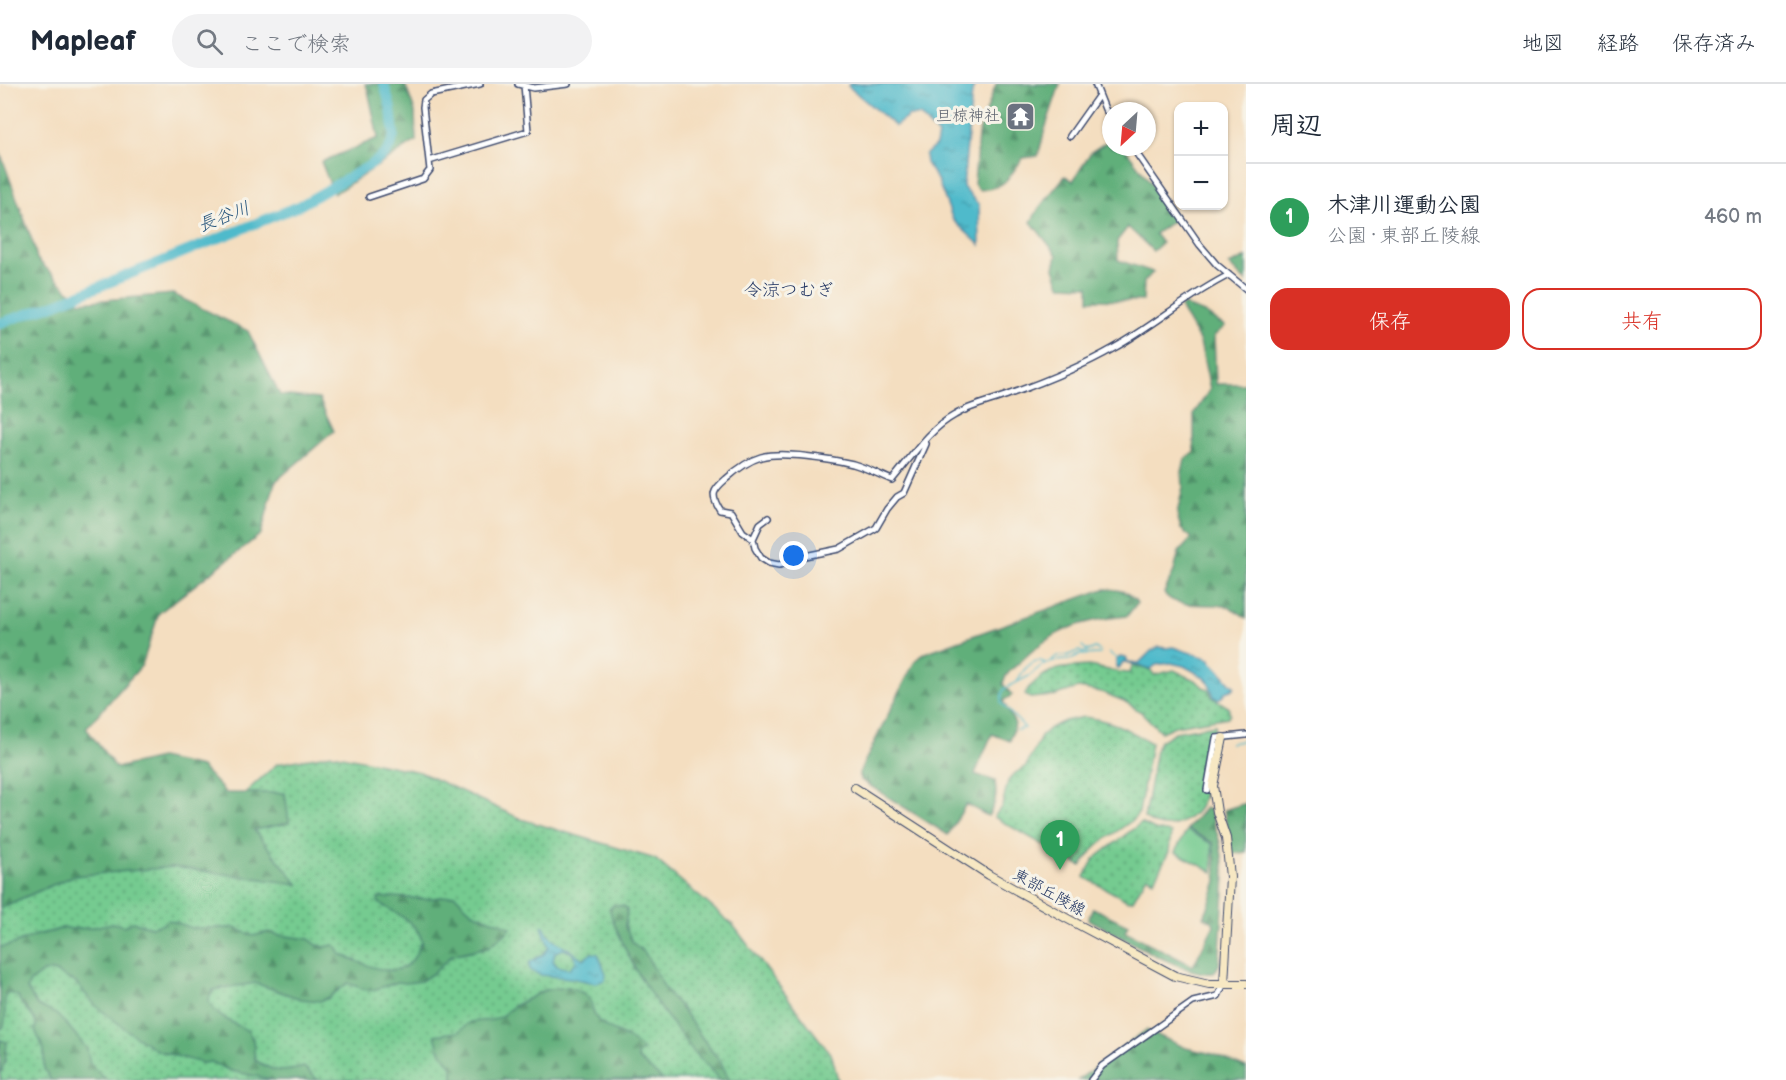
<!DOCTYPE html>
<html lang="ja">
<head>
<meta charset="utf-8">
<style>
  :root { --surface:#fff; --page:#f2f2f3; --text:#1f2937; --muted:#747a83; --line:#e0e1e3; --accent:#d93025 }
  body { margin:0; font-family:"Balsamiq Sans","Klee One",sans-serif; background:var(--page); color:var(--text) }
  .controls { position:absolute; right:18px; top:18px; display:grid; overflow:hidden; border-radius:12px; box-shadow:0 2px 4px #0004 }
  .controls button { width:54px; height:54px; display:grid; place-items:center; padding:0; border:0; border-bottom:2px solid var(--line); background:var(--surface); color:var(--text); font:30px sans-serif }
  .compass { position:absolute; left:1102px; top:18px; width:54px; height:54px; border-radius:50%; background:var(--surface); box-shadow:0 2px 4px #0004; rotate:206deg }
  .you { position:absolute; left:794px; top:472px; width:21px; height:21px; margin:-15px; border:4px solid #fff; border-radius:50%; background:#1a73e8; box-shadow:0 0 0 9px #1a73e833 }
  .badge { display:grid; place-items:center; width:39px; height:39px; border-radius:50%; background:var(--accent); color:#fff; font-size:20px; font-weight:700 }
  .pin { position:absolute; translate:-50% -50px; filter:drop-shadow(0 2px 3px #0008) }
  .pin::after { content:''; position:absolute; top:32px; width:21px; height:18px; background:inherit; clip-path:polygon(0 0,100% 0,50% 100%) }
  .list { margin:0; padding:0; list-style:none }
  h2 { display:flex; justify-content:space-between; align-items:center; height:78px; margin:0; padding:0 24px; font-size:26px }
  h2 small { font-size:20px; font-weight:400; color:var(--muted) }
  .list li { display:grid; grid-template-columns:39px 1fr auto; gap:18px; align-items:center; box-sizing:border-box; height:108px; padding:0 24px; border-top:2px solid var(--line) }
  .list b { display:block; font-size:22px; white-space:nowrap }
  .list p { margin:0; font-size:20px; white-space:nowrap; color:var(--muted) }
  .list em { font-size:20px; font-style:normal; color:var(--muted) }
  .actions { display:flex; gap:12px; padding:18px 24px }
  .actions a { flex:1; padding:14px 0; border:2px solid var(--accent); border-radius:18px; text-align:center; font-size:21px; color:var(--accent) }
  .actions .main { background:var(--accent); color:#fff }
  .icon { flex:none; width:33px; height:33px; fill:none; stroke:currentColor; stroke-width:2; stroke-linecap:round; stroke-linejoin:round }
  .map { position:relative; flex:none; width:1246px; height:996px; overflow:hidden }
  header { display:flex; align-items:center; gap:36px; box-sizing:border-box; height:84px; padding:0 30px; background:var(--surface); border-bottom:2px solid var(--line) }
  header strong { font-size:28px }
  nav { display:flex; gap:33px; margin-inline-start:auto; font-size:21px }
  .search { width:420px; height:54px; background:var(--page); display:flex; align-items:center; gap:15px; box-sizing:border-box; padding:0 21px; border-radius:33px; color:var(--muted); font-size:22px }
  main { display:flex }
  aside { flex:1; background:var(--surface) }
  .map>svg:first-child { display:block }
  .grass { fill:url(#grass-dots); stroke:#487d77; stroke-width:1.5 }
  .forest { fill:url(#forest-firs); stroke:#3e6f6c; stroke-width:1.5 }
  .park { fill:#75cb90; stroke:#487d77; stroke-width:1.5 }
  .water { fill:url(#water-ripples); stroke:#357494; stroke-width:1.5; fill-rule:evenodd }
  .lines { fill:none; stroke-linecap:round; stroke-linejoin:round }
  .stream { stroke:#4fbacb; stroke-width:1.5 }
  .river { stroke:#4fbacb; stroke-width:10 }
  .street-casing { stroke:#3c496d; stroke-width:8 }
  .secondary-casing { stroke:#3c496d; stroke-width:10 }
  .street { stroke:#fff; stroke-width:5 }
  .secondary { stroke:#f7e8c3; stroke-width:8 }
  .labels { text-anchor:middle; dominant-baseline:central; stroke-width:6; stroke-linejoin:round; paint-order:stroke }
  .worship-label { font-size:16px; fill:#5b616d; stroke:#f7f3e8; text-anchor:end }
  .street-label { font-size:16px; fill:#1b2f5e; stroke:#f7f3e8 }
  .water-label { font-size:18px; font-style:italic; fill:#2b597f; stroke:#f7f3e8 }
  .neighbourhood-label { font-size:18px; fill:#1b2f5e; stroke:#f7f3e8 }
</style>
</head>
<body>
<header>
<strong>Mapleaf</strong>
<div class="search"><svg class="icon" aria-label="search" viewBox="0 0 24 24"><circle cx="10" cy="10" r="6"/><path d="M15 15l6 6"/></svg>ここで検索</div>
<nav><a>地図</a><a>経路</a><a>保存済み</a></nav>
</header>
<main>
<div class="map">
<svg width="1246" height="996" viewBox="0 0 1246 996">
  <defs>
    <pattern id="grass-dots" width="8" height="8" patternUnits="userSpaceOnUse" patternTransform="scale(1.5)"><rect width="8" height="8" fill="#75cb90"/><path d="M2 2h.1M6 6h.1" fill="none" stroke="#5fa579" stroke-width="1.8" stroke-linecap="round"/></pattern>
    <pattern id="forest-firs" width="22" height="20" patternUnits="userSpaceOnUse" patternTransform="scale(1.5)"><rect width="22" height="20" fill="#60af7a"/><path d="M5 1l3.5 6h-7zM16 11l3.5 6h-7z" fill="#4e8f67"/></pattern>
    <pattern id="water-ripples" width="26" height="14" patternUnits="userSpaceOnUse" patternTransform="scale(1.5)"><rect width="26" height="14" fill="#4fbacb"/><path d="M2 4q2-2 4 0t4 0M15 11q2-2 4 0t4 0" fill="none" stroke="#4198a8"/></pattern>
  </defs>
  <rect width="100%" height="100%" fill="#f7f3e8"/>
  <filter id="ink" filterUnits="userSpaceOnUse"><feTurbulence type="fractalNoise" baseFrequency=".0167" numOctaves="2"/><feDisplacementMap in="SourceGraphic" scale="12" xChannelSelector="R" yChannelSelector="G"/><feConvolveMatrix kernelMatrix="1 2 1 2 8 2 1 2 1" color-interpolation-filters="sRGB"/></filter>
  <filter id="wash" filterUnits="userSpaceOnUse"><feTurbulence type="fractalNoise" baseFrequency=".008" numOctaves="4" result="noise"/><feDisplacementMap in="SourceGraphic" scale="24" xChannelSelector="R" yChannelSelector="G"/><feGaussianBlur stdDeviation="1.35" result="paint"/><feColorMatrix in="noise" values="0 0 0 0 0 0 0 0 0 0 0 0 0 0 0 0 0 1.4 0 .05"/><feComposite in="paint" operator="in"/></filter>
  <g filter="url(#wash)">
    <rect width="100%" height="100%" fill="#f4dec0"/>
    <path class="grass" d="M 1088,582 C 1103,584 1116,589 1130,589 L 1132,582 L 1151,586 L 1154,591 L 1174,586 L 1197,597 L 1203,603 L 1209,605 L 1212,613 L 1228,623 L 1230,629 L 1228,633 L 1175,642 L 1161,648 L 1141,628 L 1124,617 L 1101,608 L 1078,604 L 1053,612 L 1030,614 L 1025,611 C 1027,605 1029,603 1034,599 C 1050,583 1066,583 1088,582 Z
      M 1084,633 C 1114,637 1125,644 1151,659 L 1139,729 L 1133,736 L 1096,762 L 1081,782 L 994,733 L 1002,722 L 1008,697 L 1014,690 L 1026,682 L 1042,651 L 1050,644 L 1065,637 Z
      M 1215,641 C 1212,659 1207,712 1198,725 C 1193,732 1187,736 1180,739 C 1168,745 1154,742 1144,734 L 1156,666 L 1160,657 L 1175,648 Z
      M 332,670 L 420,688 L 521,735 L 655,775 L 733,841 L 832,972 L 838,996 L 0,996 L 0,802 L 206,744 L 277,680 Z
      M 1141,739 L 1155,746 L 1171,749 L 1169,768 L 1154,796 L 1147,792 L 1133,816 L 1128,817 L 1084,793 L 1094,775 Z"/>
    <path class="forest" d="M 365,0 L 405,0 L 415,28 L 416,57 L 334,110 L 321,78 L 378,54 L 368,6 Z
      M 996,0 L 1060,0 L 1045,45 L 1038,72 L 1023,74 C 1008,94 1006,105 979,106 L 974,100 L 978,51 Z
      M 1111,55 L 1111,63 L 1124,63 L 1177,134 L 1155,150 L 1162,159 L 1153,167 L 1128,143 L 1117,157 L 1118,176 L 1153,188 L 1144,198 L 1143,217 L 1089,216 L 1089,202 L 1060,201 L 1054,184 L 1057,171 L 1031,138 L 1039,124 L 1065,92 L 1073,97 L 1091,68 Z
      M 0,68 L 34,162 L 37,175 L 80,218 L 173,210 L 248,247 L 280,311 L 319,315 L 334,347 L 275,398 L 261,450 L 159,529 L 142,581 L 86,644 L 116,684 L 160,674 L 201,683 L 226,709 L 285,709 L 289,739 L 254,746 L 298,800 L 173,783 L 73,792 L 0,824 Z
      M 1246,173 L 1246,198 L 1229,181 Z
      M 1184,221 L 1204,229 L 1225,242 L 1214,252 L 1216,300 L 1246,300 L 1246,534 C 1240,529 1232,523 1224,522 C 1208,518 1175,526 1164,509 L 1174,487 L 1179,468 L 1192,454 L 1181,445 L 1177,430 L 1183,403 L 1182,388 L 1185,375 L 1194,368 L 1194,330 L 1210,305 L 1200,258 L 1180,223 Z
      M 1104,505 C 1118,505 1129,507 1137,519 L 1127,532 C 1081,536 1052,546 1019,579 C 1012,585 1004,591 1003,600 L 1012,611 L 1003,617 L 1015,640 L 1010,657 L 992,650 L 975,690 L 995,697 C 997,712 996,720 988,732 L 966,720 L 948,751 L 861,696 L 859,689 L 914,579 L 922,570 Z
      M 1246,719 L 1246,768 L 1232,770 L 1224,726 Z
      M 1205,724 L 1210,726 L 1220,759 L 1225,792 L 1219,881 L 1214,889 C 1186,894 1115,848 1088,835 L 1093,824 L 1128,841 L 1125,847 L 1193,882 L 1214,841 L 1212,837 L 1204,833 L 1209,821 L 1217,797 L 1213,759 L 1187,745 Z
      M 455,811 C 461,817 466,824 473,828 C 485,835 499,837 511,844 L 504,851 L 488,863 L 452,871 L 435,888 L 421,897 L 406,899 L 398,898 L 373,906 L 366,906 L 348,899 L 328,914 L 320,917 L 301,915 L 255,899 L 213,906 L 208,917 L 215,927 L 222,933 L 248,947 L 253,955 L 255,976 C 275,989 282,989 304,983 L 318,996 L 274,996 L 231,987 L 212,978 L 202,979 L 158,967 L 128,947 L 96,922 L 75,898 L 53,887 L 43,888 L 30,898 L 27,905 L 37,921 L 56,930 L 69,943 L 87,965 L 90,980 L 106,996 L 51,996 L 44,985 L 44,966 L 35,946 C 40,932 22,926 18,912 L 10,909 L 6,910 C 2,921 8,933 3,944 L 0,944 L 0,863 C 14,862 24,855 37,851 C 47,848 55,848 64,843 L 71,845 L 89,844 L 113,839 L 124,842 L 133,838 L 151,843 L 163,840 L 169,836 L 192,844 L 235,844 L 253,852 L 269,848 L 278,851 L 309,855 L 317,861 L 324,863 L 334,861 L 338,864 L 340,870 C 361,878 395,899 413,875 C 416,870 419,863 422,858 C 419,839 397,830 382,821 L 379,819 L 378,815 L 381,813 L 389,814 L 391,813 L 427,815 Z
      M 613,821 L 624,822 L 627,826 L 625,843 L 633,859 L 645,869 L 668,910 L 679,921 L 710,965 L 720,976 L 729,996 L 719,996 L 708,982 L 697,972 C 668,935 639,899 621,855 C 617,845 611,836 610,825 Z
      M 569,903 C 603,914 584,926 602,940 C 609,946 620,949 628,954 C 633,957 638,962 643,966 L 637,971 L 638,975 L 663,996 L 453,996 L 453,984 L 439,965 L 435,951 L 458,948 L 470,938 L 492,936 L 500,933 L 514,922 L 545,906 Z
      M 1146,946 L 1186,964 L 1213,970 L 1246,984 L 1246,996 L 1078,996 Z
      M 0,956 L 7,958 L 5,978 L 0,990 L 1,996 L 0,996 Z"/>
    <path class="park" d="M 1187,746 L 1212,760 L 1213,788 L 1175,768 Z"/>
    <path class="water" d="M 849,0 L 975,0 L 972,8 L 963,103 L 979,121 L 980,161 L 953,136 L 938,97 L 926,79 L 925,71 L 936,61 L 938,51 L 920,32 L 909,32 L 895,42 L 848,2 Z
      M 1158,563 L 1166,564 L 1173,563 L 1210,575 L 1211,578 C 1221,585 1225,596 1235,603 L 1233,605 L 1225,608 L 1222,613 L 1218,615 L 1214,613 L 1208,597 L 1204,593 L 1184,582 L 1171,579 L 1156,581 L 1151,585 L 1125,578 L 1123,578 L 1119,584 L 1116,583 L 1116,577 L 1120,573 L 1126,574 L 1128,578 L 1139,579 L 1151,567 Z
      M 542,842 L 544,842 C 551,858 557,857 570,866 C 575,869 578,873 584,875 L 592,869 L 598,870 L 606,890 L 605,896 L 596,899 L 571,894 L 541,891 L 531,887 L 529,882 L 530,878 L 544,870 L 549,863 ZM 564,865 C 571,867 576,871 576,878 L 569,885 L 557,882 L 553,877 L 555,868 Z"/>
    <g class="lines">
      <path class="stream" d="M 1082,562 L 1088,567 L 1095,564 L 1100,567
        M 1109,569 L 1118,575
        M 1052,576 L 1057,572 L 1066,572 L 1079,567 L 1083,569 L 1088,567
        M 1018,596 C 1023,586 1033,572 1045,579
        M 1017,646 L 1025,644 L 1001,619 L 1002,610 L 1004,605 L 1029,592 L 1041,582 L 1052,577 L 1068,576 L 1079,571 L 1100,570
        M 1230,659 L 1246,656"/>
      <path class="river" d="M 0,239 L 51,222 L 299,122 L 372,80 L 385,70 L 391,61 L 394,51 L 391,25 L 384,0"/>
    </g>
  </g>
  <g filter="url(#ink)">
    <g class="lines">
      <defs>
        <path id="street" d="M 518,0 L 534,4 L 568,0
          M 1095,0 L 1105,25 L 1111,33
          M 1070,52 L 1099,11
          M 1132,63 L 1200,161 L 1217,181 L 1246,205
          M 429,77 L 528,47 L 524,1
          M 369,113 L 423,95 L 430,86 L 423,23 L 424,16 L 431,10 L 480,0
          M 768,434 L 760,440 L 753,455 L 755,464 L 761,474 L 769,479 L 779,481 L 787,479 L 795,474 L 839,465 L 876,444 L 887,425 L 897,413 L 904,409 L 926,360
          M 753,455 L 743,448 L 731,428 L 720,426 C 710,411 713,406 726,395 C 736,386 747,377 761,373 C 782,367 832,375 853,380 C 867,384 880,391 892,396 C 911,374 929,345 955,331 C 971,321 993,317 1010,310 C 1046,297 1081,283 1114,264 C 1154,242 1188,211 1229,191
          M 1207,706 L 1216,654 L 1246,651
          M 1091,996 L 1102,982 L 1193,918 L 1218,912 L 1224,900"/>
        <path id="secondary" d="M 1223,654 L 1213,702 L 1217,728 L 1226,754 L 1230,793 L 1224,900
          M 855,704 L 989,791 L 1066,834 L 1175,892 L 1209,900 L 1246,900"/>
      </defs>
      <use href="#street" class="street-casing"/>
      <use href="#secondary" class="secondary-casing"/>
      <use href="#street" class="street"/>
      <use href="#secondary" class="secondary"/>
    </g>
  </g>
  <defs>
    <symbol id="temple-square" viewBox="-11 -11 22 22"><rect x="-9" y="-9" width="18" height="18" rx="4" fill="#6b7280" stroke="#f7f3e8"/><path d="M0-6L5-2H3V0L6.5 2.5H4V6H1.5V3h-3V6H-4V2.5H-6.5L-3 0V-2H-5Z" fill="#fff"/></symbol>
  </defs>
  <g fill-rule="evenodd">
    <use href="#temple-square" x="1004" y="16" width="33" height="33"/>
  </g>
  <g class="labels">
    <g class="worship-label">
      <text x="1000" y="32">旦椋神社</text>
    </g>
    <g class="street-label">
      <text transform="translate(1049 809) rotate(29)">東部丘陵線</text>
    </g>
    <g class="water-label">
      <text transform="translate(224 133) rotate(-21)">長谷川</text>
    </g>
    <g class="neighbourhood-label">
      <text x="789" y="206">令涼つむぎ</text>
    </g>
  </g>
</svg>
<div class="controls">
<button>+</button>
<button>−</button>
</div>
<svg class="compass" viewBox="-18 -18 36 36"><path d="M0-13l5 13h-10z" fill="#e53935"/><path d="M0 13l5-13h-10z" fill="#747a83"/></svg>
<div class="you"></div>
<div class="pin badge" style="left:1060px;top:786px;background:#2e9e5b">1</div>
</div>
<aside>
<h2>周辺<small></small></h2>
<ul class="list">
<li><span class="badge" style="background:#2e9e5b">1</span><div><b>木津川運動公園</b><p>公園 · 東部丘陵線</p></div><em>460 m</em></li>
</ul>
<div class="actions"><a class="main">保存</a><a>共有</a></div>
</aside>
</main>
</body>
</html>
